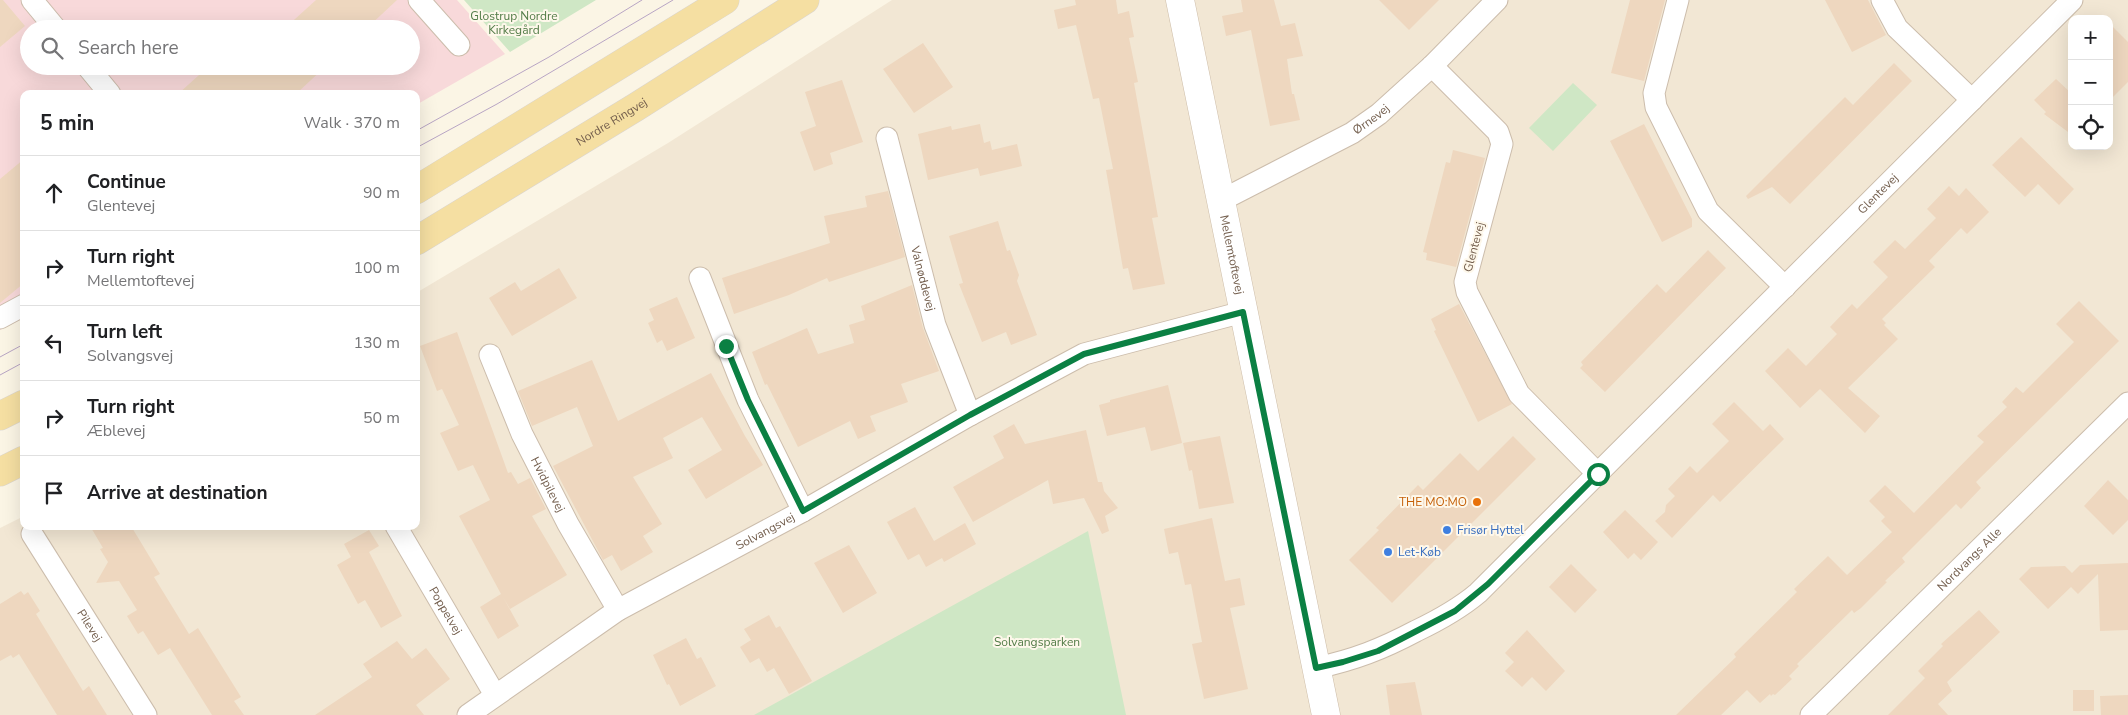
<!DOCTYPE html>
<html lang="en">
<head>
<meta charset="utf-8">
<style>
  :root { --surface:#fff; --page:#f6f6f6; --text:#202124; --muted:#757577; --line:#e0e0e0 }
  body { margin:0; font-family:"Nunito Sans",sans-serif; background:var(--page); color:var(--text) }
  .controls { position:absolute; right:15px; top:15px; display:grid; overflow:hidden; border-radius:10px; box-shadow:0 5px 20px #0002 }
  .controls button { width:45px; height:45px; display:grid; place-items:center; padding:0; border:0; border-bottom:1px solid var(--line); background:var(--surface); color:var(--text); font:25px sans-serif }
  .stop { position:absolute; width:15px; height:15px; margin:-11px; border:4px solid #0b8043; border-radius:50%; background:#fff }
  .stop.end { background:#0b8043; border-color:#fff; box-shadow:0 1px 5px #0008 }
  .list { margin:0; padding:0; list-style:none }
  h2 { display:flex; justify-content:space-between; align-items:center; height:65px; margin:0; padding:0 20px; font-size:21px }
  h2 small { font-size:16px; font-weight:400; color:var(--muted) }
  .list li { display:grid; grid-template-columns:32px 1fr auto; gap:15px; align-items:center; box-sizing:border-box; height:75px; padding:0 20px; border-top:1px solid var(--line) }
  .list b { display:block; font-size:19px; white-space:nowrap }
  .list p { margin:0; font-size:16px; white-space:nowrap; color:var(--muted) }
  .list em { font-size:16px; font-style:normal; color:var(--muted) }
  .icon { flex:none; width:28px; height:28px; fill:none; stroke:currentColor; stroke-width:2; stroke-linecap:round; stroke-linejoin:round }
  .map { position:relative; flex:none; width:2128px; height:715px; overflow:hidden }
  .search { position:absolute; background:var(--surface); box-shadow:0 5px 20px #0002; left:20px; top:20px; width:400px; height:55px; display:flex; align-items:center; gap:12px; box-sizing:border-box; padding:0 18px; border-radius:28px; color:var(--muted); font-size:19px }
  .panel { position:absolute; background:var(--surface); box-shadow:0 5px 20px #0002; left:20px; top:90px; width:400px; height:440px; border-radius:10px }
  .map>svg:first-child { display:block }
  .residential { fill:#f2e7d4; fill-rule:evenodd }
  .medical { fill:#f8d9da; fill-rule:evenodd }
  .green { fill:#cfe7c5 }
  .building { fill:#eed7bf }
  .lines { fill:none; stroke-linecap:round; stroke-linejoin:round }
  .street-casing { stroke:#ccbdac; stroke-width:23 }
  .secondary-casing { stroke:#cebeaa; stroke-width:29 }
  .primary-casing { stroke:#dad5d0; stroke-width:29 }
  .street { stroke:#fff; stroke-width:21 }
  .secondary { stroke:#fff; stroke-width:28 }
  .primary { stroke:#f5dfa2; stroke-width:28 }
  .tram { stroke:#b8a5c4; stroke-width:1 }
  .route { stroke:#0b8043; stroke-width:6 }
  .food-dot { fill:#e8710a; stroke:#fef8eb; stroke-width:2 }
  .shop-dot { fill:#3f7fe0; stroke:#fef8eb; stroke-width:2 }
  .labels { text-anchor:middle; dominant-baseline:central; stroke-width:4; stroke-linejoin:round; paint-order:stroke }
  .park-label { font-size:12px; fill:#537c48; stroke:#fef8eb }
  .street-label { font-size:12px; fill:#725d4c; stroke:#fef8eb }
  .food-label { font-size:12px; fill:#c56008; stroke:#fef8eb; text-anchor:end }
  .shop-label { font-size:12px; fill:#366cbe; stroke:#fef8eb; text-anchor:start }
</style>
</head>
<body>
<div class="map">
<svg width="2128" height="715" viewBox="0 0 2128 715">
  <rect width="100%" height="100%" fill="#fbf5e5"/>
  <path class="residential" d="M 892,0 L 2128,0 L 2128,715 L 0,715 L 0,528 L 24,516 L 24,526 L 416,526 L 416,293 L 668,143 ZM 2072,19 L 2109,19 L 2109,146 L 2072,146 Z"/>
  <path class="medical" d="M 0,0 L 457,0 L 505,54 L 416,105 L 416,94 L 24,94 L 24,318 L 0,330 ZM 29,29 L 411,29 L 411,66 L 29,66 Z"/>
  <path class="green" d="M 464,0 L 596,0 L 510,52 Z
    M 1573,83 L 1597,105 L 1553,151 L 1529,128 Z
    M 1088,531 L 1126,715 L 754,715 Z"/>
  <path class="building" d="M 0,0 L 3,0 L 25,26 L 0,47 Z
    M 316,0 L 397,0 L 366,29 L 284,29 Z
    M 1075,0 L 1116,0 L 1118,14 L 1129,11 L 1134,37 L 1129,38 L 1138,82 L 1134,83 L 1158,217 L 1152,218 L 1165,284 L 1133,290 L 1128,268 L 1123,269 L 1106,170 L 1113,169 L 1099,98 L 1093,99 L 1076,25 L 1058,29 L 1054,10 L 1076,5 Z
    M 1241,0 L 1274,0 L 1281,26 L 1295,23 L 1303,56 L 1287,59 L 1292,94 L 1294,94 L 1300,120 L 1270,126 L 1251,30 L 1226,36 L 1222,16 L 1243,12 Z
    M 1379,0 L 1439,0 L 1409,30 Z
    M 1630,0 L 1665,0 L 1644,81 L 1611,73 Z
    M 1825,0 L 1868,0 L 1886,35 L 1852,52 Z
    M 2109,23 L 2128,42 L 2128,82 L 2109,101 Z
    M 923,43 L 953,87 L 914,113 L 883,69 Z
    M 1894,63 L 1912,81 L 1790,204 L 1772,187 L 1748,199 L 1746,196 L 1845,97 L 1853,105 Z
    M 209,66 L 326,66 L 296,94 L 178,94 Z
    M 2056,79 L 2072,94 L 2072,135 L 2044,114 L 2046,112 L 2034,100 Z
    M 842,80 L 863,142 L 830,153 L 833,164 L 814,171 L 800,132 L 816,126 L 805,92 Z
    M 980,124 L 984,143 L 990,141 L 992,150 L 1017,144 L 1022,166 L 980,176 L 978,168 L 928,180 L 918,134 L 951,126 L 952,130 Z
    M 1644,124 L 1692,219 L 1692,227 L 1662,242 L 1610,141 Z
    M 2021,137 L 2074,189 L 2059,205 L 2038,184 L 2025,197 L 1992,165 Z
    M 1453,150 L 1485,158 L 1456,267 L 1426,260 L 1427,253 L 1423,252 L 1446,162 L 1450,163 Z
    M 24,159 L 24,283 L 0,303 L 0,179 Z
    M 1949,186 L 1959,196 L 1966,188 L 1989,212 L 1967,234 L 1961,228 L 1929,261 L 1935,267 L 1882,319 L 1886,323 L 1884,325 L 1898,339 L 1848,388 L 1880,416 L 1865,433 L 1820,389 L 1800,408 L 1765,371 L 1788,348 L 1806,366 L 1837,334 L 1830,327 L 1852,304 L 1857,309 L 1888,277 L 1873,262 L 1895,240 L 1905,249 L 1936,218 L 1927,209 Z
    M 888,191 L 905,257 L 829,282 L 827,278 L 789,295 L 734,314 L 722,278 L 830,243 L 824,216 L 867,207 L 865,196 Z
    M 998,221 L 1007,251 L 1010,250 L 1019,275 L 1017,281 L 1037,335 L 1011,345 L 1006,332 L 982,342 L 959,284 L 963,283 L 949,236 Z
    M 1708,250 L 1726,268 L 1605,392 L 1580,368 L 1583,365 L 1581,362 L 1657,284 L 1666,293 Z
    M 559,268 L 577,298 L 512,336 L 489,298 L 515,282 L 521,291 Z
    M 912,285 L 923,328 L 939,371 L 901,384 L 908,402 L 870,416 L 876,431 L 858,439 L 850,421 L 798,447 L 767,384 L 765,385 L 752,352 L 807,328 L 818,354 L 854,343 L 849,325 L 865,320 L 861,306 Z
    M 677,297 L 695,338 L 667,351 L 662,340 L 657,343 L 648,323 L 654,320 L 649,309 Z
    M 2079,301 L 2119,341 L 1976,482 L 1981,488 L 1961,509 L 1956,504 L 1902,558 L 1905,562 L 1885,581 L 1887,582 L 1861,608 L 1854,613 L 1852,610 L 1797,664 L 1799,666 L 1789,676 L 1792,679 L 1775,695 L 1773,694 L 1771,696 L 1770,694 L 1760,703 L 1747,690 L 1721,715 L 1676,715 L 1736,657 L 1734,654 L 1797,592 L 1794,589 L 1828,556 L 1847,575 L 1892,532 L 1881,521 L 1885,517 L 1869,501 L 1885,485 L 1914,513 L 1984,442 L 1977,436 L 2007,407 L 2002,402 L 2016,387 L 2023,393 L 2074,342 L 2056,324 Z
    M 1459,304 L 1512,404 L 1478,422 L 1434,331 L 1436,330 L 1431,319 Z
    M 457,332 L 508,473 L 511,472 L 518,484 L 530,478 L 546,509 L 532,516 L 567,575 L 510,609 L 503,597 L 519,626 L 498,639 L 480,607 L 501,594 L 459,516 L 490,500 L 473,465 L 458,471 L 440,433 L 459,425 L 442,389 L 437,391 L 420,346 Z
    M 592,360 L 618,421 L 711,373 L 745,436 L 763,465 L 706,499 L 688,470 L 722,450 L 702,417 L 663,438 L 673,458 L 633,477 L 662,524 L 643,536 L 653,552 L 621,571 L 612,555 L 603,560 L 553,466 L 593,446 L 577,407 L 532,426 L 518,391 Z
    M 1168,385 L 1182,443 L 1151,451 L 1145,427 L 1107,436 L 1099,405 L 1110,402 L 1110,400 Z
    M 1734,402 L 1763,431 L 1770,424 L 1784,439 L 1720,502 L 1713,495 L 1672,538 L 1655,521 L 1665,512 L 1666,505 L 1675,496 L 1668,489 L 1690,466 L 1697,473 L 1729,441 L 1712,424 Z
    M 1014,424 L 1025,444 L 1086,430 L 1098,482 L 1102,482 L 1104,491 L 1118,508 L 1105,516 L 1109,531 L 1102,534 L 1084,498 L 1053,504 L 1048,480 L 973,522 L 953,487 L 1004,458 L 993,436 Z
    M 1220,436 L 1234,503 L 1199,509 L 1192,470 L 1189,471 L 1183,443 Z
    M 1513,436 L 1536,459 L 1392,603 L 1349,560 L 1379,530 L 1376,528 L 1418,485 L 1423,490 L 1460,453 L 1478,471 Z
    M 2108,480 L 2128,500 L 2128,520 L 2113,535 L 2084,506 Z
    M 915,507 L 934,541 L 965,523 L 976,544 L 944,562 L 942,558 L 926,567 L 919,554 L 908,560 L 887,522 Z
    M 1625,510 L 1658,542 L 1641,560 L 1634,553 L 1628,559 L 1603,532 Z
    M 1212,518 L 1225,581 L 1240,578 L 1245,605 L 1230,608 L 1248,689 L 1204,699 L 1192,644 L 1202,642 L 1191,584 L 1185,585 L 1178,552 L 1169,554 L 1164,529 Z
    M 90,526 L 131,526 L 160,574 L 154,577 L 189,634 L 198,628 L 241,697 L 234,701 L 244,715 L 212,715 L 170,648 L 158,655 L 143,631 L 138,634 L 127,616 L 137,610 L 119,581 L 96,583 L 108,562 L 100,549 L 103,548 Z
    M 369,530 L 379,546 L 369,552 L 402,616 L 381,628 L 365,600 L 358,604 L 337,565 L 351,557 L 344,544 Z
    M 849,545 L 877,593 L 843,613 L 814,563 Z
    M 2128,563 L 2128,630 L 2100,631 L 2098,574 L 2078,594 L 2071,587 L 2048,609 L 2019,579 L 2031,567 L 2065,566 L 2072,573 L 2080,565 Z
    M 1571,564 L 1597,590 L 1575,613 L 1549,587 Z
    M 21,591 L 24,595 L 28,592 L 40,611 L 36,614 L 83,691 L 89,686 L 107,715 L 57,715 L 19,654 L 13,658 L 11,655 L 0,661 L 0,604 Z
    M 1979,610 L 2000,632 L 1947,682 L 1952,691 L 1938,704 L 1948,715 L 1888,715 L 1925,678 L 1918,671 L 1943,646 L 1941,644 Z
    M 769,615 L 776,628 L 780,626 L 812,681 L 789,694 L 774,668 L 767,672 L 759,658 L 750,663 L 740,647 L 751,640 L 744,629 Z
    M 1527,630 L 1565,671 L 1546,691 L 1532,677 L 1522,687 L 1505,671 L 1514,662 L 1505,653 Z
    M 686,638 L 697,659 L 701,657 L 716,686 L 680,706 L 669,684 L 667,685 L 653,655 Z
    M 397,641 L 412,659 L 426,648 L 450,679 L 416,705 L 424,715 L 315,715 L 372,677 L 363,664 Z
    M 1415,682 L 1422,715 L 1390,715 L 1386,685 Z
    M 2073,690 L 2094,690 L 2094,711 L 2073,711 Z
    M 2128,695 L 2128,715 L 2101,715 L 2100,696 Z"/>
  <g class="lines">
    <defs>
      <g id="street">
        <path d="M 32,0 L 56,29"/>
        <path d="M 419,0 L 459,45"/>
        <path d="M 1678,0 L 1654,93 L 1656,107 L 1708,211 L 1785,287"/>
        <path d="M 1882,0 L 1897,28 L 1972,100"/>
        <path d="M 87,66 L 110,94"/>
        <path d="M 1432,66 L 1498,132 L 1502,144 L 1465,282 L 1467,292 L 1519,394 L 1598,474"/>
        <path id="s1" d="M 887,138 L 935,325 L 970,415"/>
        <path id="s2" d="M 1220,201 L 1352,133 L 1379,114 L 1432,66 L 1497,0"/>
        <path d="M 700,278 L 748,400 L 803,511"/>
        <path d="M 0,318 L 24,305"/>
        <path id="s3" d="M 490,355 L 522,434 L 568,524 L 618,610"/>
        <path id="s4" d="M 396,526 L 495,695"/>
        <path id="s5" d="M 32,534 L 146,715"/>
        <path id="s6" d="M 1316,668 C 1354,660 1382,649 1416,631 C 1439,620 1459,609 1478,593 L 2072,0"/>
        <path id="s7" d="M 468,715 L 618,610 L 803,511 L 970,415 L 1084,354 L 1243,312"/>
        <path id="s8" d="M 1811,715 L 2128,403"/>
      </g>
      <g id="secondary">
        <path id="s9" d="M 1180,0 L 1326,715"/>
      </g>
      <g id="primary">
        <path d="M 416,190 L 725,0"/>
        <path id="s10" d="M 416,241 L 636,107 L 805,0"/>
        <path d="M 0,416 L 24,404"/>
        <path d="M 0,472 L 24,460"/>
      </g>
    </defs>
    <use href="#street" class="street-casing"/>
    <use href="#secondary" class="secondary-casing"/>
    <use href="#primary" class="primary-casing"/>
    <use href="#street" class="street"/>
    <use href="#secondary" class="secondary"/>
    <use href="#primary" class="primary"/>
    <path class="tram" d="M 416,131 L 549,57 L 642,0
      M 416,148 L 497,104 L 673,0
      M 0,357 L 24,344
      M 0,375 L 24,362"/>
  </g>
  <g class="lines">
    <path class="route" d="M 726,346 L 748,400 L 803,511 L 970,415 L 1084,354 L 1243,312 L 1316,668 L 1343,662 L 1378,651 L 1455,611 L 1488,584 L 1598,474"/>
  </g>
  <circle class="food-dot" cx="1477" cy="502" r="5"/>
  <g class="shop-dot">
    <circle cx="1447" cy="530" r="5"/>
    <circle cx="1388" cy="552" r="5"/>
  </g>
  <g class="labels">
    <g class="park-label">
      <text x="514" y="16">Glostrup Nordre<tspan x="514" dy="14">Kirkegård</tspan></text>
      <text x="1037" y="642">Solvangsparken</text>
    </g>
    <g class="street-label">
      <text stroke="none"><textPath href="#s2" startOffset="172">Ørnevej</textPath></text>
      <text stroke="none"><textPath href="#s10" startOffset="229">Nordre Ringvej</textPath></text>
      <text stroke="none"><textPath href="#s6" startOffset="745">Glentevej</textPath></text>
      <text transform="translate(1474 247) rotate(-75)">Glentevej</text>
      <text stroke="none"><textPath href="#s9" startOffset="260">Mellemtoftevej</textPath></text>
      <text stroke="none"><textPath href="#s1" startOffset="145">Valnøddevej</textPath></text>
      <text stroke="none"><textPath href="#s3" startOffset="142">Hvidpilevej</textPath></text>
      <text stroke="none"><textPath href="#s7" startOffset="350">Solvangsvej</textPath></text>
      <text stroke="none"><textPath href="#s8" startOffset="222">Nordvangs Alle</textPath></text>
      <text stroke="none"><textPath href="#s4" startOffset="98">Poppelvej</textPath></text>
      <text stroke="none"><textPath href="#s5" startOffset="108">Pilevej</textPath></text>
    </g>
    <g class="food-label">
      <text x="1467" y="502">THE MO:MO</text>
    </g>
    <g class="shop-label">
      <text x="1457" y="530">Frisør Hyttel</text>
      <text x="1398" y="552">Let-Køb</text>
    </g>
  </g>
</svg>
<div class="controls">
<button>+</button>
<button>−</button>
<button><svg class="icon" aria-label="locate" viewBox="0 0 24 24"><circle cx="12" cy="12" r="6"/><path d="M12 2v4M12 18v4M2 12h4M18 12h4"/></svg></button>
</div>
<div class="stop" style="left:1598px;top:474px"></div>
<div class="stop end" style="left:726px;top:346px"></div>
<div class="search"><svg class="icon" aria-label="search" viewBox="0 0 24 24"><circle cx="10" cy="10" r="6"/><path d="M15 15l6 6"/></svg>Search here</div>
<section class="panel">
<h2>5 min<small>Walk · 370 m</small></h2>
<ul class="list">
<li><svg class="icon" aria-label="ahead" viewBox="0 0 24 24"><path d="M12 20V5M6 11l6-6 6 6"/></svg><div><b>Continue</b><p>Glentevej</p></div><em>90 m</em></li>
<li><svg class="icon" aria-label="right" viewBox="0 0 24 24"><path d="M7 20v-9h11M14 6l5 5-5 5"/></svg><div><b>Turn right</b><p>Mellemtoftevej</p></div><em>100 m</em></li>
<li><svg class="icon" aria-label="left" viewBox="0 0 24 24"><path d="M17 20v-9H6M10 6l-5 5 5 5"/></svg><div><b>Turn left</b><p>Solvangsvej</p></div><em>130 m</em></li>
<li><svg class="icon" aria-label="right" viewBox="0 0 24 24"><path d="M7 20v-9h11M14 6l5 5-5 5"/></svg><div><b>Turn right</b><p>Æblevej</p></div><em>50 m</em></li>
<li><svg class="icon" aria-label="arrive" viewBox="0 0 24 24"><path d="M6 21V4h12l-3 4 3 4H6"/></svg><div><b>Arrive at destination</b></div></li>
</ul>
</section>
</div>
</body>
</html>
